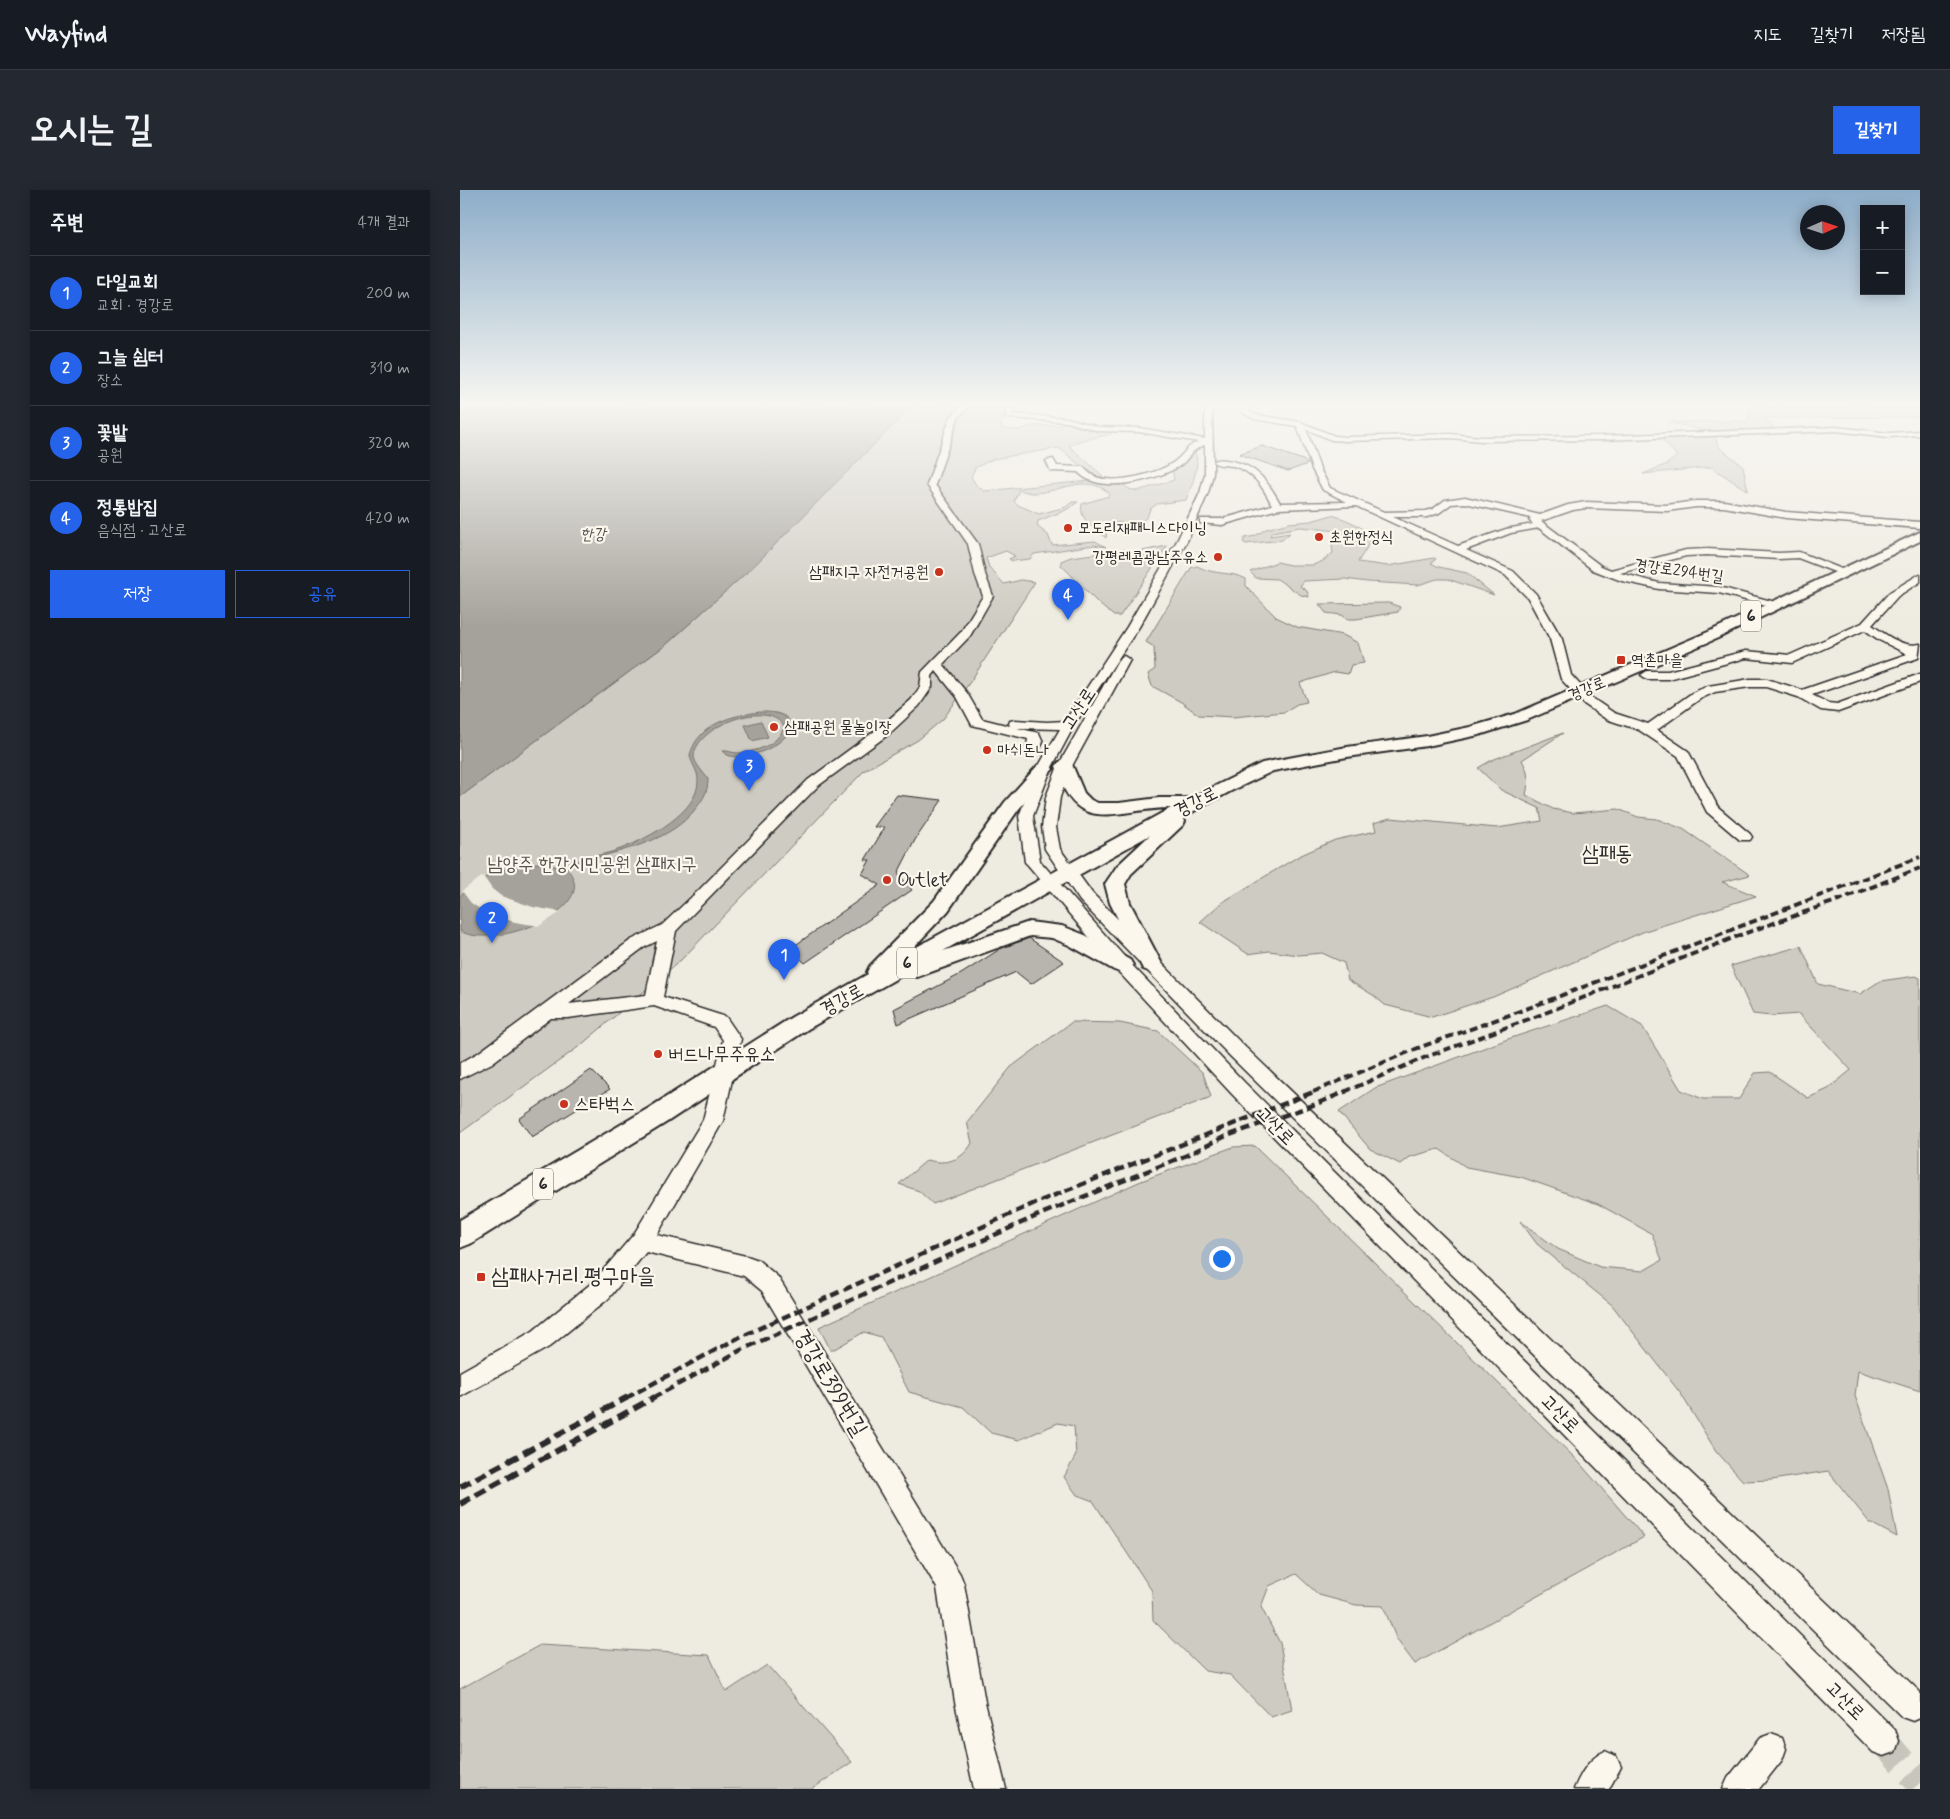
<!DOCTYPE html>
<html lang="ko">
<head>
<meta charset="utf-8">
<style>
  :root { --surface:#171b24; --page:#242831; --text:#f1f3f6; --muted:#9ea1a6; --line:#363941; --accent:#2563eb }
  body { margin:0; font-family:Mynerve,"Poor Story",sans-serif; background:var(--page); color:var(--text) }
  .controls { position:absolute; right:15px; top:15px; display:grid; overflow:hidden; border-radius:0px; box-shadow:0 2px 12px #0003 }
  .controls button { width:45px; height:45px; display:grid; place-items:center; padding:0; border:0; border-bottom:1px solid var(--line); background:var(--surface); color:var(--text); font:25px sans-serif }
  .compass { position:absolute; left:1340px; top:15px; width:45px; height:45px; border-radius:50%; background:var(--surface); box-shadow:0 2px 12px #0003; rotate:87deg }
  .you { position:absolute; left:761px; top:1068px; width:18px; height:18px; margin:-12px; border:4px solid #fff; border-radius:50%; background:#1a73e8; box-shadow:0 0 0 8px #1a73e833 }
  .badge { display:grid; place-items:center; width:32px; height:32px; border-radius:50%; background:var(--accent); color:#fff; font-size:16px; font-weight:700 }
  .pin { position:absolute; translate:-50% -41px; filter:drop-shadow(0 1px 2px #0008) }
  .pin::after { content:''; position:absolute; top:26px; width:18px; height:15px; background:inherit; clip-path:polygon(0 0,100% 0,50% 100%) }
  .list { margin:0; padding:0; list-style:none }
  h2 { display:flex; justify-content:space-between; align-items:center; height:65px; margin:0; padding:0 20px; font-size:21px }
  h2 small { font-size:16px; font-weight:400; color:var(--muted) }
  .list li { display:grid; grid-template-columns:32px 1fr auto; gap:15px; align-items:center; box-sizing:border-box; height:75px; padding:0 20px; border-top:1px solid var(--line) }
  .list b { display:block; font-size:19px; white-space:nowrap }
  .list p { margin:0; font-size:16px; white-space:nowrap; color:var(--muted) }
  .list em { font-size:16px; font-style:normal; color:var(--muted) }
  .actions { display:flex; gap:10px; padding:15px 20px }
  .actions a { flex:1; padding:11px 0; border:1px solid var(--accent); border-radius:0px; text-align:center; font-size:18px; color:var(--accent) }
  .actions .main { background:var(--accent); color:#fff }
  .map { position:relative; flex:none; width:1460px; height:1599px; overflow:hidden; border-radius:0px }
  header { display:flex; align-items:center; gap:30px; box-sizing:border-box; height:70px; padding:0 25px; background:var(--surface); border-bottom:1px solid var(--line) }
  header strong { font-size:24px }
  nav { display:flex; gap:28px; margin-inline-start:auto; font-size:18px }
  .intro { display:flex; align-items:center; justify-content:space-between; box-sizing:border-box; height:120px; padding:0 30px }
  h1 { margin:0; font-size:35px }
  .button { padding:12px 22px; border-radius:0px; background:var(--accent); color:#fff; font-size:18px; font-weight:700 }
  main { display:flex; gap:30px; padding:0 30px }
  aside { flex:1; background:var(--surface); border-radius:0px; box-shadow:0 2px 12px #0003 }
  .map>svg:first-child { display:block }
  .green { fill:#cecbc2; stroke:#7c7b76 }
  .water { fill:#a4a29a; stroke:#74726e }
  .pier { fill:#eeebe0 }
  .building { fill:#b8b5ae; stroke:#2b2b2b }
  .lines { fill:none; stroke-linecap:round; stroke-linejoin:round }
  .minor-tunnel { stroke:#c7c5bc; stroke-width:28; stroke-dasharray:28 14; stroke-linecap:butt }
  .minor-casing { stroke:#2b2b2b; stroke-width:3 }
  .major-casing { stroke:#2b2b2b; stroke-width:4 }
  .minor { fill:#fbf7ec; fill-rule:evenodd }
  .major { fill:#fbf7ec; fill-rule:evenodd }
  .rail-far2 { stroke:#2b2b2b; stroke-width:4; stroke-dasharray:8 4; stroke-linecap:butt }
  .rail-far1 { stroke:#2b2b2b; stroke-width:4.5; stroke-dasharray:9 4.5; stroke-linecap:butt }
  .rail { stroke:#2b2b2b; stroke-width:6; stroke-dasharray:12 6; stroke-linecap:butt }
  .poi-dot { fill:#c8321e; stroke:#fbf7ec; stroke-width:2 }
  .labels { text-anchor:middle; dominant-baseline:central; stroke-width:4.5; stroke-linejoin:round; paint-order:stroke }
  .far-poi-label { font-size:16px; fill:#2b2b2b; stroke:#fbf7ec; text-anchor:start }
  .far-water-label { font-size:16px; font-style:italic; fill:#555552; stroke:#fbf7ec }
  .far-street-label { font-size:16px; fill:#2b2b2b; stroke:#fbf7ec }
  .shield { fill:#fbf7ec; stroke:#696865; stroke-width:1 }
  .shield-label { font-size:18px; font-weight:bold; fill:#2b2b2b }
  .street-label { font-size:19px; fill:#2b2b2b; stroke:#fbf7ec }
  .park-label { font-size:19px; fill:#545351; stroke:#fbf7ec }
  .poi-label { font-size:19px; fill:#2b2b2b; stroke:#fbf7ec; text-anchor:start }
  .quarter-label { font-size:21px; fill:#2b2b2b; stroke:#fbf7ec }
  .near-poi-label { font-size:22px; fill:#2b2b2b; stroke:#fbf7ec; text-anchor:start }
  .near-street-label { font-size:22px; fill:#2b2b2b; stroke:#fbf7ec }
</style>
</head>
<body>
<header>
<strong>Wayfind</strong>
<nav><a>지도</a><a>길찾기</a><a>저장됨</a></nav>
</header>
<div class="intro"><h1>오시는 길</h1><a class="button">길찾기</a></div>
<main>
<aside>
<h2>주변<small>4개 결과</small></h2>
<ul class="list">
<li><span class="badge">1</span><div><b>다일교회</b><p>교회 · 경강로</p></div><em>200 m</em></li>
<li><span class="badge">2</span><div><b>그늘 쉼터</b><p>장소</p></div><em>310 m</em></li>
<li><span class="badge">3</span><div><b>꽃밭</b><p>공원</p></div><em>320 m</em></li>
<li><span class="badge">4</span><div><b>정통밥집</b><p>음식점 · 고산로</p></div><em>420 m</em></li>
</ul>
<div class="actions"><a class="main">저장</a><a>공유</a></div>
</aside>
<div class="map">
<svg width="1460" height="1599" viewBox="0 0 1460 1599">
  <rect width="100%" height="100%" fill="#eeebe0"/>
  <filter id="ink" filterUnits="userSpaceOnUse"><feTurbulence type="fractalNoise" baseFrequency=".02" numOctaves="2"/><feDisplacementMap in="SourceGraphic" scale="10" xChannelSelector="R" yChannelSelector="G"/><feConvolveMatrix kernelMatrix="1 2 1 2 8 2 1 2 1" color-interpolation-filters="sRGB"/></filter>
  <g filter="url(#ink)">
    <path class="green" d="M 455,213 L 555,213 L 536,220 L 537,225 L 549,225 L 550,227 L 540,231 L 542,239 L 559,240 L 571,236 L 600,235 L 605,230 L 618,234 L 651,239 L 651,244 L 619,251 L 609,256 L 643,286 L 639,287 L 627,281 L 599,258 L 533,269 L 515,278 L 511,287 L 517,296 L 524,301 L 629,291 L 661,293 L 669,299 L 677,301 L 714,290 L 713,283 L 709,279 L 734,260 C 742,274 731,296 726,310 L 697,314 L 690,319 L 687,327 L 681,332 L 648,333 L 646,348 C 636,339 618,330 622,314 L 649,306 L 648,302 C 625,284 600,302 575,303 C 569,303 564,301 559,300 L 554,311 L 558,315 L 579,324 L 606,317 L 612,312 L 618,312 L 606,320 L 578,331 L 577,336 L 588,345 L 592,355 L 635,351 L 646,357 L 634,355 L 574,364 L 570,369 L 552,371 L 549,369 L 555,366 L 546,361 L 526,368 L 529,377 L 544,394 L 561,390 L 575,392 L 510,492 L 483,529 L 458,550 L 405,580 L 221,770 L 121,855 L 0,943 L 0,607 L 207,454 L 295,375 Z
      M 1289,213 L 1460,213 L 1460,227 L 1303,228 L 1316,239 L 1248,242 L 1209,232 L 1287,231 L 1290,223 L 1288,221 L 1294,218 Z
      M 1254,245 L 1259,257 L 1283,276 L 1288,301 L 1251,277 L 1183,284 L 1207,274 L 1217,266 L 1200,247 Z
      M 872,325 C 882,328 910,337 909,351 C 908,358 901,366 898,372 L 928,376 L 974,368 L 976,369 L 971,373 L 979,377 L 1007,383 L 1034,405 L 988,389 L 977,389 L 958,395 L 907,392 L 885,389 L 844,391 L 840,396 L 847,401 L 849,407 L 841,405 L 817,389 L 796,388 L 790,382 L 817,372 L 830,375 L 853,375 L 863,371 L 873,363 L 872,356 L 877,341 L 840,337 L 812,342 L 810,346 L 830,343 L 822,350 L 786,354 L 783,352 L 785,348 L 795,346 L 806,339 L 829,333 L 851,331 Z
      M 707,356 L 660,426 L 654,426 C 634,412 619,392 601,375 L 601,371 L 611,367 L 663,360 L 677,362 Z
      M 737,376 C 755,386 772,381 786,389 L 786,396 L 816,427 L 837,437 L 883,445 L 898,453 L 904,473 L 891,475 L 888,484 L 875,482 L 840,493 L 847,512 L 837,514 L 824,522 L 773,527 L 739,525 L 721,512 L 692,496 L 688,484 L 695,479 L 694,457 L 686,452 L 731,378 Z
      M 929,413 L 940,417 L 938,422 L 896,429 L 887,429 L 882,425 L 866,423 L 859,414 Z
      M 1103,543 L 1062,570 C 1069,583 1069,591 1066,605 L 1093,619 L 1113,623 L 1158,619 L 1178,627 L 1197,629 L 1223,639 L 1290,685 L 1262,692 L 1296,706 L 1185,741 L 1033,807 L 972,827 L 925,815 L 913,805 L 888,790 L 884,773 L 862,763 L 839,765 L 809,761 L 788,764 L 740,732 L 761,713 L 839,666 L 875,650 L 916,641 L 914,633 L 930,628 L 1037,638 L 1082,631 L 1079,618 L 1041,600 L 1018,578 L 1032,570 Z
      M 1341,756 L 1358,794 L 1400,804 L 1420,791 L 1456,786 L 1460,788 L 1460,1201 L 1398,1181 L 1395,1206 L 1428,1299 L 1437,1347 L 1409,1332 L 1368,1281 L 1312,1290 L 1283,1291 L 1256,1261 L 1221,1204 L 1152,1115 L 1077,1054 L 1060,1031 L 1098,1059 L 1140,1077 L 1183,1081 L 1202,1070 L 1192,1044 L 1138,1014 L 1061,987 L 1006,977 L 979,959 L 949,967 L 940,974 L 910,959 L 879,922 L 915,898 L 1048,849 L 1148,816 L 1182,836 L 1221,900 L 1243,909 L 1279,909 L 1295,883 L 1310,882 L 1348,908 L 1368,899 L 1391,880 L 1339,824 L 1311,826 L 1293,824 L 1271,776 Z
      M 612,832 L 660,833 L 698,841 L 743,883 L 751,907 L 473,1014 L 459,1001 L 439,994 L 467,970 C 485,975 502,971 512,953 L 507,932 L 551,877 Z
      M 795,956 L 1116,1269 L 1184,1347 L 955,1474 L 937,1450 L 923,1416 L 896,1415 L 859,1405 L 836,1384 L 809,1396 L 801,1417 L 820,1453 L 832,1520 L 811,1527 L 770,1485 L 745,1481 L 693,1430 L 692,1401 L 633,1311 L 617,1305 L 604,1287 L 616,1265 L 614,1236 L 598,1233 L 559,1250 L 531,1243 L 503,1217 L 449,1202 L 421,1147 L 404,1142 L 371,1161 L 359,1137 L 681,991 L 773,957 Z
      M 80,1455 L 249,1465 L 266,1502 L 307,1475 L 392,1572 L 352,1599 L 0,1599 L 0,1499 Z"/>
    <path class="water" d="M 0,213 L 455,213 L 295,375 L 207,454 L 0,607 Z
      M 300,522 C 312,522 326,522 332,535 C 328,556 276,578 262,561 C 267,560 272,563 278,563 C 296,562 318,555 324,537 C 309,508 236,536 234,566 C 234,573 244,583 248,589 C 248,601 244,608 237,617 C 207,658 149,660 106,678 C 146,718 34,761 0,741 L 0,706 C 21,686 50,674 79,673 C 87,673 99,679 105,677 C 112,675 119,670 126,668 C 138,665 151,663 163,658 C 188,648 239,622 238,590 C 238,580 231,574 230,565 C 238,534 272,525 300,522 Z
      M 301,531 L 308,547 L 292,551 L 285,535 Z"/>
    <path class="pier" d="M 23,686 L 32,699 L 41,706 L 73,717 L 101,722 L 79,736 L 55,732 L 27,724 L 11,713 L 2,701 Z"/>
    <path class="building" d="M 802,256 L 843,270 L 848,274 L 828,281 L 779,264 Z
      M 437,605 L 482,610 L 455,650 L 438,683 L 452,700 L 345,773 L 330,759 L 420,695 L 402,684 L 410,670 L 405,670 L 425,637 L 414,637 Z
      M 569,748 L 604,772 L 571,794 L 556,782 L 438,834 L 434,819 L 501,784 L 540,759 Z
      M 131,880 L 150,899 L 72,947 L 59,929 Z"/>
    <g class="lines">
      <path class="minor-tunnel" d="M 1424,1551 L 1460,1593"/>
      <defs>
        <path id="minor" d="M 504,213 L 512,213 L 498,228 L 475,295 L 518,354 L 525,384 L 533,406 L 510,446 L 483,474 L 507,503 L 522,529 L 550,536 L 549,534 L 550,531 L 555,530 L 587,532 L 605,531 L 667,437 L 718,349 L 740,303 L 745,284 L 745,255 C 731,259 729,270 718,277 C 694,291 639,305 618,282 L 591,281 L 586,271 L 593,269 L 597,276 L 623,277 C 628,282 632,286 639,288 C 659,293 698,284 714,272 C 724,265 726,256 738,252 L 679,242 L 639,241 L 607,232 L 550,228 L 546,226 L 545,218 L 551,218 L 553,224 L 607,228 L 639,237 L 679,238 L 745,249 L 745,213 L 752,213 L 753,272 C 758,268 766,270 772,271 C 797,276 808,292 820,313 L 887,312 L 863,300 L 852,279 L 837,236 L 794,229 L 783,223 L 782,213 L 788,213 L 790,222 L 796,225 L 840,232 L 875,246 L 886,247 L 990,244 L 1022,247 L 1142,246 L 1376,237 L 1429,243 L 1460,241 L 1460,245 L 1429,247 L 1376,241 L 1142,250 L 1022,251 L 990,248 L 886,251 L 871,250 L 846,239 L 860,279 L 870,298 L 924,322 L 966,321 L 973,319 L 985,310 L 1005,307 L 1080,325 L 1108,315 L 1126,312 L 1207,315 L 1236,311 L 1264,311 L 1326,322 L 1460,332 L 1460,338 L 1326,328 L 1264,317 L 1236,317 L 1207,321 L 1126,318 L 1113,320 L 1081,331 L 1141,376 L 1151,380 L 1226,360 L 1247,359 L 1319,363 L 1339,362 L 1389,382 L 1384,385 L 1380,384 L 1338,368 L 1319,369 L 1247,365 L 1226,366 L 1160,383 L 1199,393 L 1259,397 L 1319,413 L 1320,415 L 1319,417 L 1315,418 L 1259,403 L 1199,399 L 1162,391 L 1133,380 L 1079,338 L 1051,343 L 1006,360 L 1053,381 L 1076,404 L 1102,449 L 1111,485 L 1132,508 L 1154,523 L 1188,534 L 1232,503 L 1248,496 L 1290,489 L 1307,489 L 1342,500 L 1447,464 L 1419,450 L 1405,440 L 1332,473 L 1286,468 L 1208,489 L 1187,489 L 1181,485 L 1187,481 L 1208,481 L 1286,461 L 1330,465 L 1402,433 L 1430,402 L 1460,384 L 1460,392 L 1438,406 L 1412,435 C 1426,445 1443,458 1460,454 L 1458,468 L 1352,505 L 1368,513 L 1377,514 L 1460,484 L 1460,492 L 1378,522 L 1361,520 L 1338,507 L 1306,497 L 1290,497 L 1255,502 L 1240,509 L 1197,540 L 1228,561 L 1258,617 L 1290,644 L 1292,647 L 1290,650 L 1280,650 L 1247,622 L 1218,566 L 1179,540 L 1146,529 L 1124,514 L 1101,489 L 1090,449 L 1068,408 L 1045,385 L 896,316 L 818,319 L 762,335 L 740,333 L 740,329 L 762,329 L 812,315 C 803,297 793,281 773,276 C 766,275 759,276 753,272 L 753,284 L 748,303 L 728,349 L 679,437 L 615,534 L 591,579 L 573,626 L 580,671 L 668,771 L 785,893 L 1435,1540 L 1439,1551 L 1435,1562 L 1424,1566 L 1413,1562 L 771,903 L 656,779 L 568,675 L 565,672 L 559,626 L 577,579 L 600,539 L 557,538 L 579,543 L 583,552 L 579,560 L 574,561 L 567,557 L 568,549 L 512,535 L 497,507 L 476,481 L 472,486 L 472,497 L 459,516 L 429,544 L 358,596 L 216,741 L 203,807 L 266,827 L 281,849 L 263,931 L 197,1045 L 290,1067 L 298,1070 L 318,1087 L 500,1384 L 504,1394 L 525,1512 L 546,1599 L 514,1599 L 495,1512 L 477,1398 L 302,1101 L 284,1086 L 186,1062 L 149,1108 L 89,1157 L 0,1207 L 0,1182 L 73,1141 L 133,1092 L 174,1044 L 243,930 L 263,850 L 254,837 L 194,816 L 108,828 L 91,828 L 32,873 L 0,889 L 0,873 L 18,863 L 171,750 L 202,735 L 238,701 L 348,590 L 419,538 L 451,510 L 460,497 L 462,482 L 501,442 L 523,406 L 515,384 L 508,354 L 467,295 L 490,228 ZM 1005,313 L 1071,328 L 1069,330 L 1073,334 L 1046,339 L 998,356 L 933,327 L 967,327 L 979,323 L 991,314 ZM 197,751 L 186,805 L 109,814 L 183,758 Z
          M 664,466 L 670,470 L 612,576 L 600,607 L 596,637 L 600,659 L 632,703 L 785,857 L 1460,1502 L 1460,1528 L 1453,1531 L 1442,1527 L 771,867 L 620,711 L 585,659 L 582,637 L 586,607 L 598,576 L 658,470 Z
          M 1311,1544 L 1322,1548 L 1326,1559 L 1322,1570 L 1299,1599 L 1263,1599 L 1268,1588 L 1300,1548 Z
          M 1145,1561 L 1156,1566 L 1161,1577 L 1149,1599 L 1114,1599 C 1121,1583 1129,1568 1145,1561 Z"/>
        <path id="major" d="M 1460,342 L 1460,351 L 1258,448 L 1067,530 L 1019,545 L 967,556 L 887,567 L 813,581 L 771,601 L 723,627 L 725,631 L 723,635 L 671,684 L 665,694 L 670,713 L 702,774 L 699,779 L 691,782 L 683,779 L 650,713 L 645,694 L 657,676 L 690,645 L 483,761 L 569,732 L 602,736 L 625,745 L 670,770 L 673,775 L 670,780 L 662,783 L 654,780 L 609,755 L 592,748 L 570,746 L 457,787 L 449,784 L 448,782 L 348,839 L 207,932 L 10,1054 L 0,1058 L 0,1030 L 189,918 L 332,827 L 408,784 L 407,782 L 410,776 L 474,711 L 545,612 L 578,575 L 584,574 L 590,575 L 593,579 L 558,620 L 488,721 L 451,760 L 711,618 C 657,618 615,649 596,576 L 599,572 L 605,571 L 611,572 L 624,603 L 631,610 L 638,613 L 659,613 L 699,608 L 731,608 L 802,573 L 887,557 L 967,546 L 1010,537 L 1055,524 L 1248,442 Z"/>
      </defs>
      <use href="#minor" class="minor-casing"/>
      <use href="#major" class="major-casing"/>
      <use href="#minor" class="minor"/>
      <use href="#major" class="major"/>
      <path class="rail-far2" d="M 853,902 L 958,858 L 1074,816 L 1460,667
        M 884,902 L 966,867 L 1080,825 L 1283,744 L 1376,711 L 1460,678"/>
      <path class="rail-far1" d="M 166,1208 L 278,1148 L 575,1013 L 856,901
        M 193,1208 L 281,1160 L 581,1024 L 727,965 L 764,947 L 856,914 L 887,901"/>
      <path class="rail" d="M 0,1297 L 168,1207
        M 0,1314 L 195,1207"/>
    </g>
  </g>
  <linearGradient id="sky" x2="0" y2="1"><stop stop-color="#8dadc9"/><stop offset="0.49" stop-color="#f7f6f1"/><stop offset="1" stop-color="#f7f6f1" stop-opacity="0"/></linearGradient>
  <rect width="1460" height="437" fill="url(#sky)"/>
  <g class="poi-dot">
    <circle cx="608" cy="338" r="5"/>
    <circle cx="859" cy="347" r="5"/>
    <circle cx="758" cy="367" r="5"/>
    <circle cx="479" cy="382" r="5"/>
    <rect x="1156" y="465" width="10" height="10" rx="2.5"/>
    <circle cx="314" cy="537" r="5"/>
    <circle cx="527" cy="560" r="5"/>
    <circle cx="427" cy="690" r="5"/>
    <circle cx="198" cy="864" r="5"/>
    <circle cx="104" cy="914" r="5"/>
    <rect x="16" y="1082" width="10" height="10" rx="2.5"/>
  </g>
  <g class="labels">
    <g class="far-poi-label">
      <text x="618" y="338">모도리재패니스다이닝</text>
      <text x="869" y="347">초원한정식</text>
      <text x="748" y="367" text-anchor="end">강평레콤광남주유소</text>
      <text x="469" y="382" text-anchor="end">삼패지구 자전거공원</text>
      <text x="1171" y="470">역촌마을</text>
      <text x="324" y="537">삼패공원 물놀이장</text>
      <text x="537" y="560">마쉬돈나</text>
    </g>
    <g class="far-water-label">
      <text x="133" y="344">한강</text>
    </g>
    <g class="far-street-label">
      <text transform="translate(1219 381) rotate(8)">경강로294번길</text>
      <text transform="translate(1127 499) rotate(-23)">경강로</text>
    </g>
    <g class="shield">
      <rect x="1281" y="410.5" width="20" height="31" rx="4"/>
      <rect x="437" y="757.5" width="20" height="31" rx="4"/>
      <rect x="73" y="978.5" width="20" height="31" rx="4"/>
    </g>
    <g class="shield-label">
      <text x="1291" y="426">6</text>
      <text x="447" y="773">6</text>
      <text x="83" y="994">6</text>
    </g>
    <g class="street-label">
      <text transform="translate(619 519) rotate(-57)">고산로</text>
      <text transform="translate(736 612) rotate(-27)">경강로</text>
      <text transform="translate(382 810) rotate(-29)">경강로</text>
      <text transform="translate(815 936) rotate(45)">고산로</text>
      <text transform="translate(1100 1224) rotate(45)">고산로</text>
      <text transform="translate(1385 1511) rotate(45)">고산로</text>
    </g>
    <g class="park-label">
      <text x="132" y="674">남양주 한강시민공원 삼패지구</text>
    </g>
    <g class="poi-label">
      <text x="437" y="690">Outlet</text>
      <text x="208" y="864">버드나무주유소</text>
      <text x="114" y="914">스타벅스</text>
    </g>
    <g class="quarter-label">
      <text x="1147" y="664">삼패동</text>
    </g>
    <g class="near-poi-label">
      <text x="31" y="1087">삼패사거리.평구마을</text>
    </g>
    <g class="near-street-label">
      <text transform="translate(370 1193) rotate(59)">경강로399번길</text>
    </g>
  </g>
</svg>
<div class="controls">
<button>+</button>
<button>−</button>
</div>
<svg class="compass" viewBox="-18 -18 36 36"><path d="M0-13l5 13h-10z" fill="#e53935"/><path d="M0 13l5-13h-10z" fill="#9ea1a6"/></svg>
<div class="you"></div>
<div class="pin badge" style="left:324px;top:790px">1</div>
<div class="pin badge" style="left:32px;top:753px">2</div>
<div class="pin badge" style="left:289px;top:601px">3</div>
<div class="pin badge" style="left:608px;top:430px">4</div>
</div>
</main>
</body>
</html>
